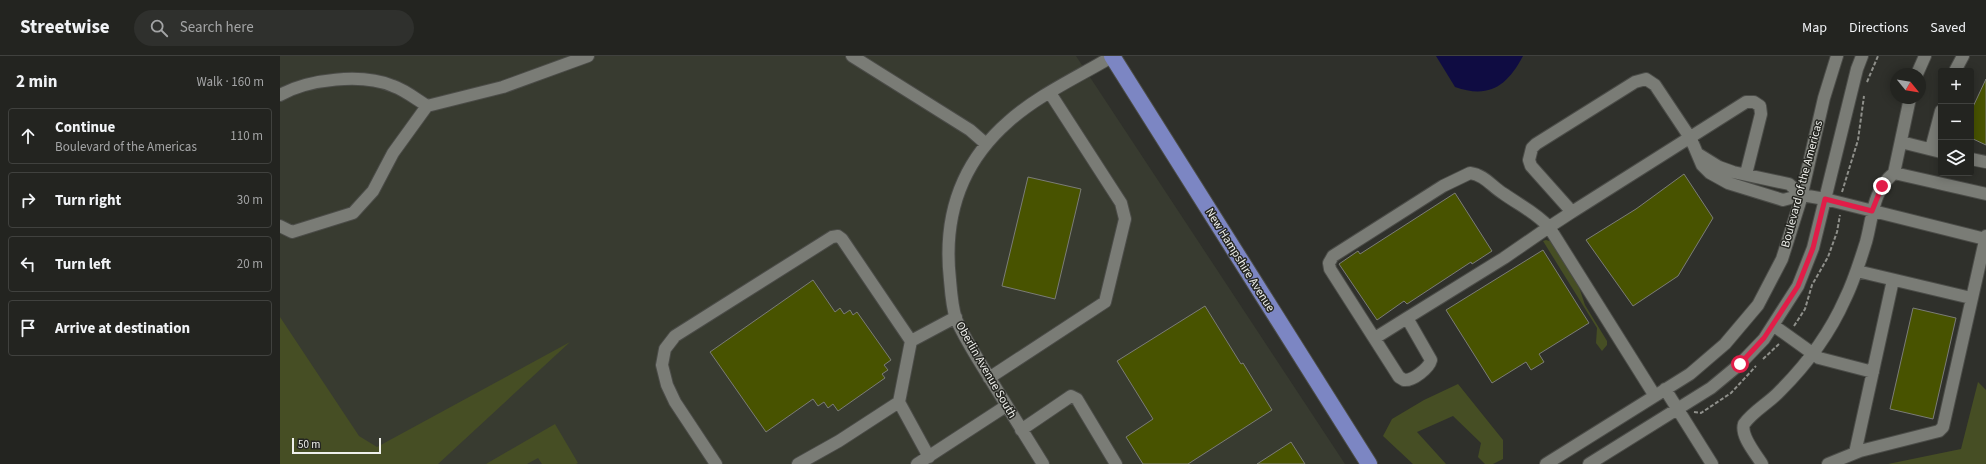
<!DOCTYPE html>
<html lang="en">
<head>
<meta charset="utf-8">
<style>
  :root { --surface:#232420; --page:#2f302d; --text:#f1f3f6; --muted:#a3a4a5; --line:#40413e }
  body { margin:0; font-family:"Source Sans 3",sans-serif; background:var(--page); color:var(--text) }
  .controls { position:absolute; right:12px; top:12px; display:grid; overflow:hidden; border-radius:4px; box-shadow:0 2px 10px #0003 }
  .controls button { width:36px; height:36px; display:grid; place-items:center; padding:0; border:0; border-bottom:1px solid var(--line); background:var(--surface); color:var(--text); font:20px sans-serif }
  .compass { position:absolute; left:1610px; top:12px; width:36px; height:36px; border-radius:50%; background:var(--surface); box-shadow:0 2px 10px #0003; rotate:120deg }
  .scale { position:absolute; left:12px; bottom:10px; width:89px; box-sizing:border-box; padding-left:4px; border:2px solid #eff0ec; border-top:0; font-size:11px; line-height:14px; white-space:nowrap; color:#eff0ec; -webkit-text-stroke:3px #252621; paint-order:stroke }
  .stop { position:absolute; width:12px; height:12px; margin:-9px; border:3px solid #e11d48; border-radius:50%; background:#fff }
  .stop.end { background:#e11d48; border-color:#fff; box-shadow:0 1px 4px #0008 }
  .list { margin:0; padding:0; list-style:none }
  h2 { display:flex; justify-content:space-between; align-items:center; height:52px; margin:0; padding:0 16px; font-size:17px }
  h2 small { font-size:13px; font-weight:400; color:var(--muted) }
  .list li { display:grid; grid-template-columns:26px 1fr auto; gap:12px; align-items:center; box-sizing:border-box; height:56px; margin:0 8px 8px; padding:0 8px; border:1px solid var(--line); border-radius:4px }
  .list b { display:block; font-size:15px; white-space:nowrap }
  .list p { margin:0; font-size:13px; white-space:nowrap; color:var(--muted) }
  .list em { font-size:13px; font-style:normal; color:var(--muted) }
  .icon { flex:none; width:22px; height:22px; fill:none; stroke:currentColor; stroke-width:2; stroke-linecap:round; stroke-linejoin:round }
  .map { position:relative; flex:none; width:1706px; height:408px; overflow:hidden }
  header { display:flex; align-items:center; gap:24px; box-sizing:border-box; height:56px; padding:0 20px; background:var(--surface); border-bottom:1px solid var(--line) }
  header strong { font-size:19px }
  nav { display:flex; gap:22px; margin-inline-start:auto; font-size:14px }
  .search { width:280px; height:36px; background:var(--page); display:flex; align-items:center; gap:10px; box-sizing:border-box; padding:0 14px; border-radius:22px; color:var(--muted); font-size:15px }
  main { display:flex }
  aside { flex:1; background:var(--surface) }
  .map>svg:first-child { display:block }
  .built { fill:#383b30 }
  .green { fill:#464e24 }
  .water { fill:#0f0c42 }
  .building { fill:#485300; stroke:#7b7c77 }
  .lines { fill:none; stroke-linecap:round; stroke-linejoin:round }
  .minor-casing { stroke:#4b4c48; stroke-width:14 }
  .major-casing { stroke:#4b4c48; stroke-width:18 }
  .path { stroke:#8f908b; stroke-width:2; stroke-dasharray:4 2; stroke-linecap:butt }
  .minor { stroke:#7a7c76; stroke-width:12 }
  .major { stroke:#7c86c3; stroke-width:16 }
  .route { stroke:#e11d48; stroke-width:5 }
  .labels { text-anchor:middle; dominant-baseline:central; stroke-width:3; stroke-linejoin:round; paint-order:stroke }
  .street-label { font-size:12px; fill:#eff0ec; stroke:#252621 }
</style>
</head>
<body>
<header>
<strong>Streetwise</strong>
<div class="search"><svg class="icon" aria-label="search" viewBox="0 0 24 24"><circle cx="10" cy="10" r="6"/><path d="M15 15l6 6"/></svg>Search here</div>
<nav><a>Map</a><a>Directions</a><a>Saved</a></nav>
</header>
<main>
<aside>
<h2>2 min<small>Walk · 160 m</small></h2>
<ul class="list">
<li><svg class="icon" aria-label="ahead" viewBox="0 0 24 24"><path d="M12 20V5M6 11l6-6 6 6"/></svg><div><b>Continue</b><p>Boulevard of the Americas</p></div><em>110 m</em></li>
<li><svg class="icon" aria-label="right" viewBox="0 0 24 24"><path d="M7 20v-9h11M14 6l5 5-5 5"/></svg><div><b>Turn right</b></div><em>30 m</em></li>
<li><svg class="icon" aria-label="left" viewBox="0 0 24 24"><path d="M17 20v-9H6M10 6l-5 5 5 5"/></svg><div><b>Turn left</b></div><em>20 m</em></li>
<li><svg class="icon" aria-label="arrive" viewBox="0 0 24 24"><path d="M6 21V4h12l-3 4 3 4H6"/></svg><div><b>Arrive at destination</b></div></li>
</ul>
</aside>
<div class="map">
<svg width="1706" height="408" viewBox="0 0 1706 408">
  <rect width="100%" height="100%" fill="#2f302b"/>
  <path class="built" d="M 0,0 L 796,0 L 1065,408 L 0,408 Z"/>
  <path class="green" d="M 1266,184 L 1273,186 L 1297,225 L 1305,249 L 1327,285 L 1327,289 L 1322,295 L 1316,287 L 1317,272 L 1263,185 Z
    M 0,261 L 79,380 L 97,391 L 290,286 L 158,408 L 0,408 Z
    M 1698,326 L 1706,334 L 1706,408 L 1608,408 L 1681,393 Z
    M 1178,328 L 1223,384 L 1223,403 L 1213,408 L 1205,408 L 1198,401 L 1201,387 L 1173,360 L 1137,376 L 1166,408 L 1133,408 L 1103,380 L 1112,363 L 1144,344 Z
    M 275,368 L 298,407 L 296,408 L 262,408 L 258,402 L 247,408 L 206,408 Z"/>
  <path class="water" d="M 1156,0 L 1243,0 C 1227,30 1209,43 1175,31 Z"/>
  <path class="building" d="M 1706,23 L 1706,89 L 1691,82 L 1691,55 Z
    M 1404,118 L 1433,162 L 1398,220 L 1353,250 L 1306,184 L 1356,153 Z
    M 748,121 L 801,133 L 775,243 L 722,230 Z
    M 1175,137 L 1212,195 L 1192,208 L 1191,206 L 1127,248 L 1124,245 L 1097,264 L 1059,208 L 1078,195 L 1080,198 Z
    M 1263,194 L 1309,267 L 1259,298 L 1264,306 L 1251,314 L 1246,306 L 1212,327 L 1166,254 Z
    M 533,224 L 555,256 L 560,252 L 564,258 L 570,254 L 573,259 L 577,256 L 611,304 L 604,309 L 608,314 L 602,318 L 605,322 L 558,355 L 553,348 L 548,352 L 544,346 L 538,350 L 533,343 L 486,376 L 430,296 Z
    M 925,250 L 961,308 L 963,307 L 992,354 L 908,408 L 863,408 L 846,381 L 873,363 L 837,305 Z
    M 1633,252 L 1676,262 L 1653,363 L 1610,353 Z
    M 1011,386 L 1025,408 L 977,408 Z"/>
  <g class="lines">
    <defs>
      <path id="minor" d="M 572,0 L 690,74 L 706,88
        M 1675,15 L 1683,0
        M 1637,18 L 1645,0
        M 0,39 C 29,23 82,17 113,30 C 125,34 136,43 147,50 L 113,97 L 93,135 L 73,157 L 12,176 L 0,170
        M 147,50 L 223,31 L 308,0
        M 1621,86 L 1661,96
        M 1651,93 L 1661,55
        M 1418,98 L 1439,111 L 1453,116 L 1509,128 L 1522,139
        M 1691,103 L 1706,106
        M 1190,117 C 1205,119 1212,131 1224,138 C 1241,150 1255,156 1269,171 L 1224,202 L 1127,262 L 1151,304 C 1149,312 1133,325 1124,324 L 1119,321 L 1050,213 L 1049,207 L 1053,200 L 1163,130 Z
        M 1614,117 L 1706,138
        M 1466,118 L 1481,58 L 1480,50 L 1474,46 L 1466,46 L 1292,156 L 1251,110 L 1249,104 L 1252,92 L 1256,88 L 1355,26 L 1366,23 L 1375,29 L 1411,83 L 1422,109 L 1430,117 L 1448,127 L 1503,144 L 1522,139 L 1545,143 L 1705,183
        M 1292,156 L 1269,171 L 1375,340
        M 1577,215 L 1691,242
        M 1493,269 L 1539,302 L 1593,316
        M 1095,282 L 1127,262
        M 709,322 L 825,246 L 845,163 L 841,147 L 770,37
        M 1385,333 L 1432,408
        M 619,346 L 631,285 L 676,261
        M 741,374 L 791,340 L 797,343 L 836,408
        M 1575,397 L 1613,224
        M 436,408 L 395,346 L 387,329 L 382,309 L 385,293 L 395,280 L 552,181 L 558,180 L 562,183 L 631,285
        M 518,408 L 559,385 L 619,346 L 649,401
        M 637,408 L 726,350
        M 763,408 C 745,379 727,350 709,321 C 697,302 685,283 676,263 C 672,251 671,236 670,224 C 663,162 680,108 728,66 C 758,39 798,21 833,0
        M 1266,408 L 1410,318 L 1445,288 L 1478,249 L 1502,203 L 1520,146 L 1544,42 L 1557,0
        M 1309,408 L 1431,332 L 1460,308 L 1484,283 L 1518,230 L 1533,192 L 1577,13 L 1582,0
        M 1482,408 C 1476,398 1460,380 1464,368 C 1473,355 1489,347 1500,335 C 1526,309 1550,277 1565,243 C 1574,225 1580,205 1586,186 C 1593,161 1592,135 1614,117 L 1630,42
        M 1548,408 L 1580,395 L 1659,375 L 1663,371 L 1706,180"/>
      <path id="major" d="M 832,0 L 1089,408"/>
    </defs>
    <use href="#minor" class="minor-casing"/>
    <use href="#major" class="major-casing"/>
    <path class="path" d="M 1587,26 L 1598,0
      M 1562,136 L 1578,84 L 1584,40
      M 1514,270 L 1525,253 L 1532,229 L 1548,201 L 1557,176 L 1560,159
      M 1483,303 L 1499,288
      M 1414,356 L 1421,357 L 1451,337 L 1476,310"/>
    <use href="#minor" class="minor"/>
    <use href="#major" class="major"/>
  </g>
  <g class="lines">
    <path class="route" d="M 1460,308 L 1484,282 L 1518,230 L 1533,192 L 1545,143 L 1592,155 L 1602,130"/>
  </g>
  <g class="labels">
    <g class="street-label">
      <text transform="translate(1522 128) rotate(-75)">Boulevard of the Americas</text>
      <text transform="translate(960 204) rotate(58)">New Hampshire Avenue</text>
      <text transform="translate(706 314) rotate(60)">Oberlin Avenue South</text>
    </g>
  </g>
</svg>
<div class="controls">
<button>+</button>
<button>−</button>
<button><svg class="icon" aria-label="layers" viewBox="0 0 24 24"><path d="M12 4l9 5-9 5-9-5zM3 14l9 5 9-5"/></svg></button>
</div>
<svg class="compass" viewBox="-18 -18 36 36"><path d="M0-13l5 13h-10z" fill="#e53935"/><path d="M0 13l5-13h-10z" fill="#a3a4a5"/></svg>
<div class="scale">50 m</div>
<div class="stop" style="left:1460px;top:308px"></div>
<div class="stop end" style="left:1602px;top:130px"></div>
</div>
</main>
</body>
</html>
